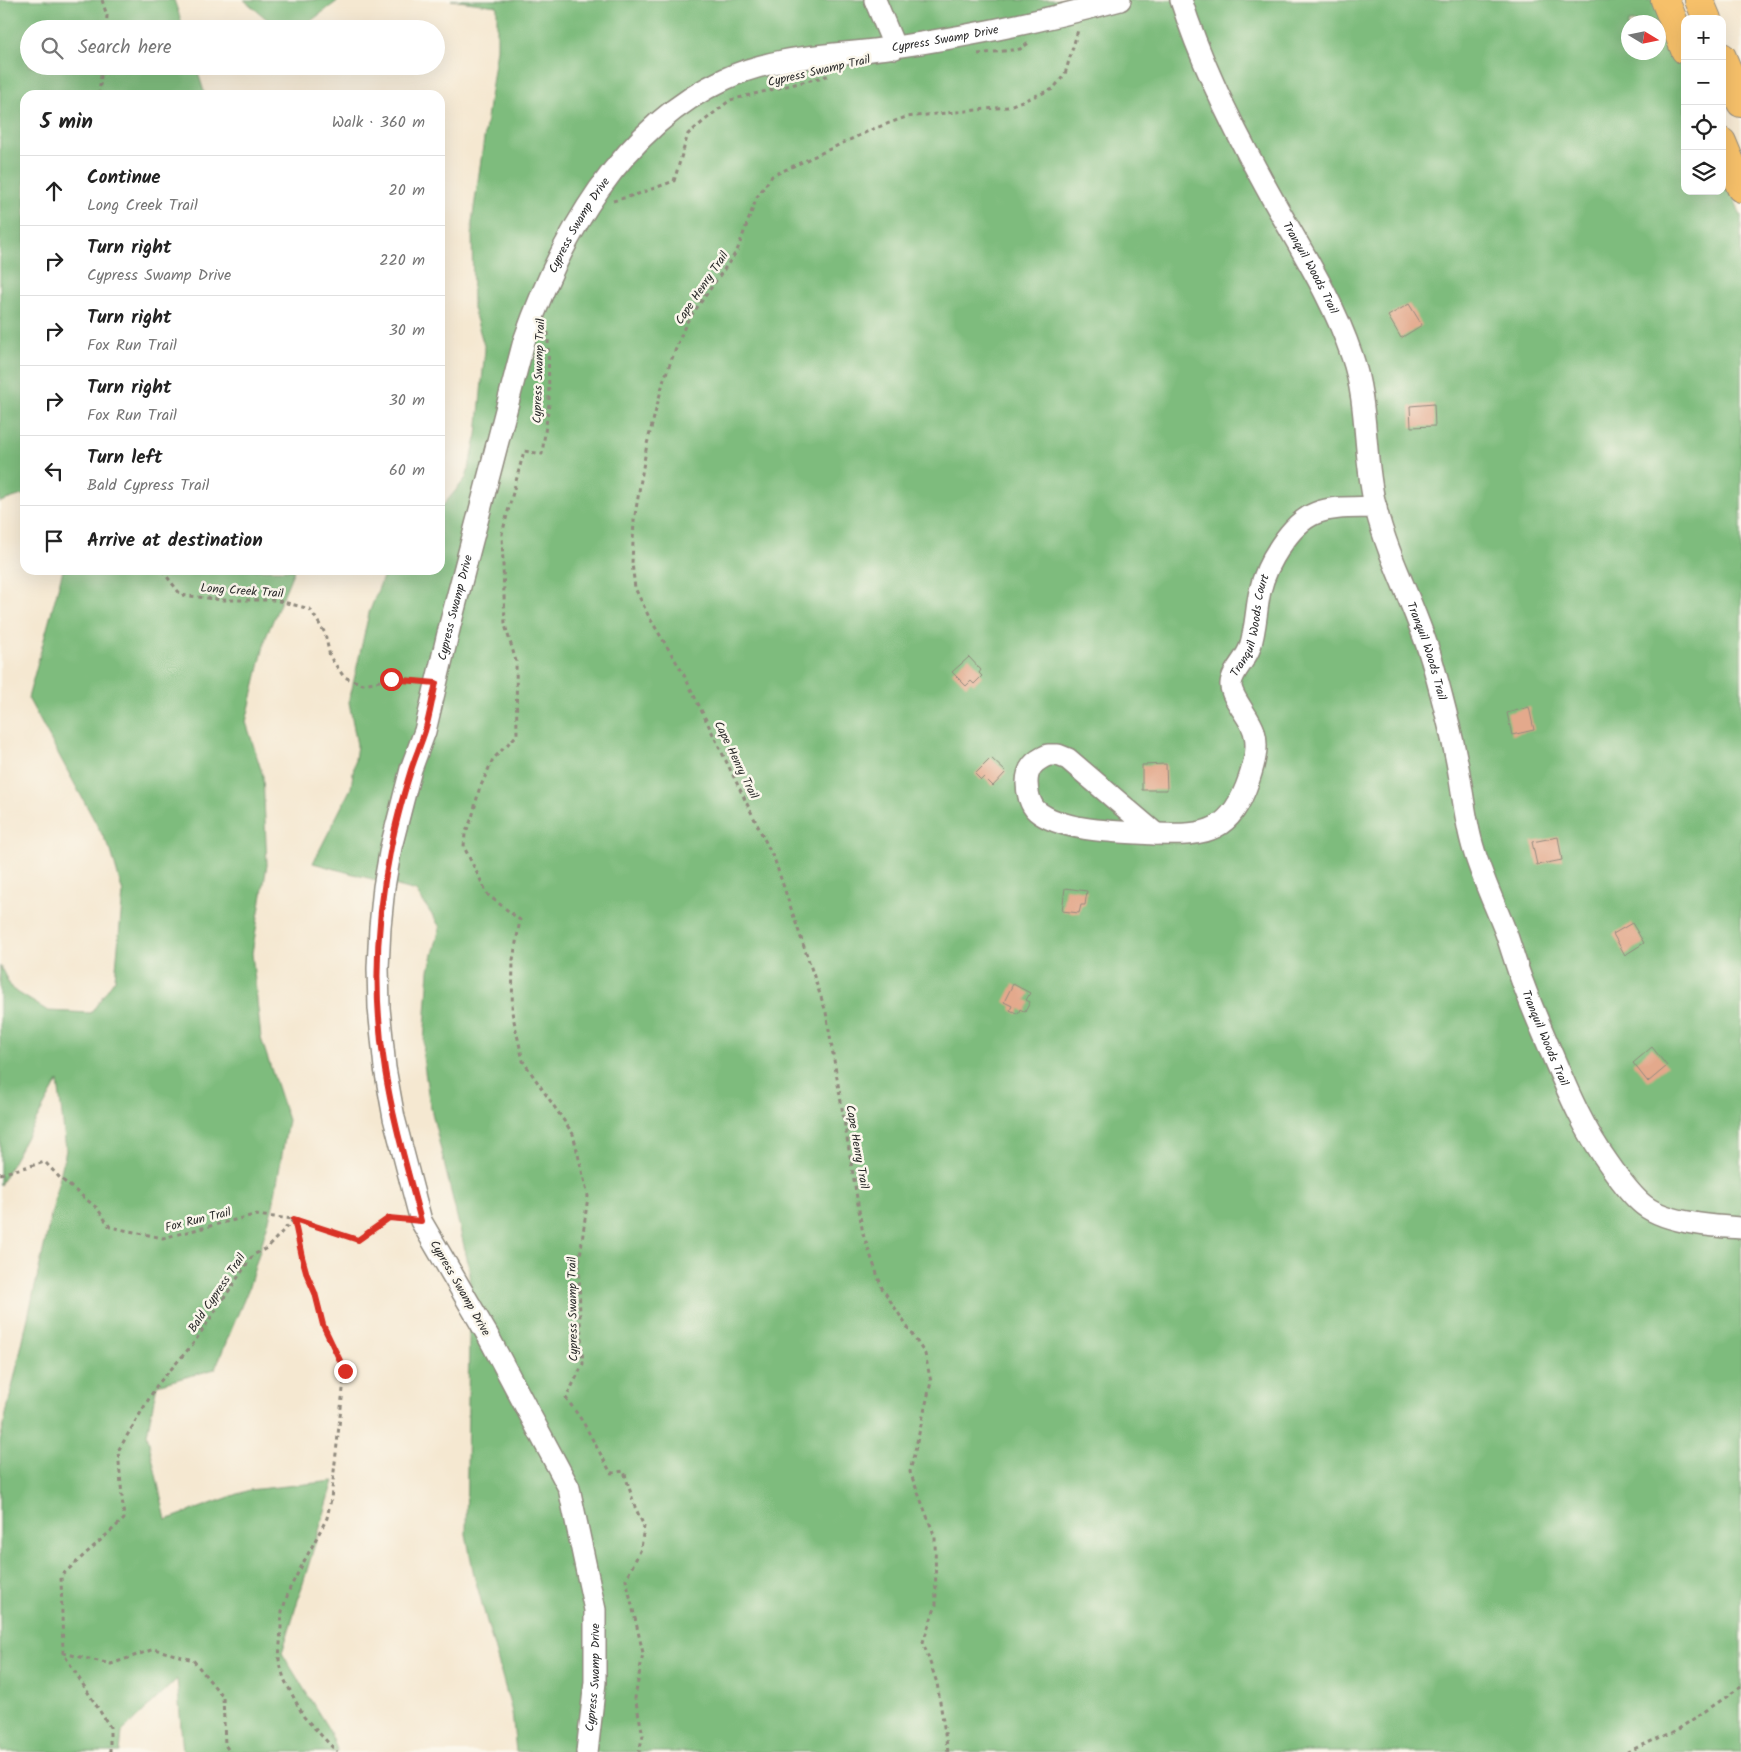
<!DOCTYPE html>
<html lang="en">
<head>
<meta charset="utf-8">
<style>
  :root { --surface:#fff; --page:#f6f6f6; --text:#222; --muted:#767676; --line:#e0e0e0 }
  body { margin:0; font-family:Kalam,sans-serif; background:var(--page); color:var(--text) }
  .controls { position:absolute; right:15px; top:15px; display:grid; overflow:hidden; border-radius:10px; box-shadow:0 5px 20px #0002 }
  .controls button { width:45px; height:45px; display:grid; place-items:center; padding:0; border:0; border-bottom:1px solid var(--line); background:var(--surface); color:var(--text); font:25px sans-serif }
  .compass { position:absolute; left:1621px; top:15px; width:45px; height:45px; border-radius:50%; background:var(--surface); box-shadow:0 5px 20px #0002; rotate:100deg }
  .stop { position:absolute; width:15px; height:15px; margin:-11px; border:4px solid #d93025; border-radius:50%; background:#fff }
  .stop.end { background:#d93025; border-color:#fff; box-shadow:0 1px 5px #0008 }
  .list { margin:0; padding:0; list-style:none }
  h2 { display:flex; justify-content:space-between; align-items:center; height:65px; margin:0; padding:0 20px; font-size:21px }
  h2 small { font-size:16px; font-weight:400; color:var(--muted) }
  .list li { display:grid; grid-template-columns:32px 1fr auto; gap:15px; align-items:center; box-sizing:border-box; height:70px; padding:0 20px; border-top:1px solid var(--line) }
  .list b { display:block; font-size:19px; white-space:nowrap }
  .list p { margin:0; font-size:16px; white-space:nowrap; color:var(--muted) }
  .list em { font-size:16px; font-style:normal; color:var(--muted) }
  .icon { flex:none; width:28px; height:28px; fill:none; stroke:currentColor; stroke-width:2; stroke-linecap:round; stroke-linejoin:round }
  .map { position:relative; flex:none; width:1741px; height:1752px; overflow:hidden }
  .search { position:absolute; background:var(--surface); box-shadow:0 5px 20px #0002; left:20px; top:20px; width:425px; height:55px; display:flex; align-items:center; gap:12px; box-sizing:border-box; padding:0 18px; border-radius:28px; color:var(--muted); font-size:19px }
  .panel { position:absolute; background:var(--surface); box-shadow:0 5px 20px #0002; left:20px; top:90px; width:425px; height:485px; border-radius:15px }
  .map>svg:first-child { display:block }
  .forest { fill:#7ebc7d; stroke:#547454; fill-rule:evenodd }
  .building { fill:#e3a98c }
  .lines { fill:none; stroke-linecap:round; stroke-linejoin:round }
  .minor-casing { stroke:#908a7e; stroke-width:24 }
  .highway-casing { stroke:#908a7e; stroke-width:30 }
  .path { stroke:#908a7e; stroke-width:3; stroke-dasharray:4 4; stroke-linecap:butt }
  .minor { stroke:#fff; stroke-width:21 }
  .highway { stroke:#f6c06b; stroke-width:28 }
  .route { stroke:#d93025; stroke-width:6 }
  .labels { text-anchor:middle; dominant-baseline:central; stroke-width:5; stroke-linejoin:round; paint-order:stroke }
  .street-label { font-size:12px; fill:#2b2b2b; stroke:#fbf7ec }
</style>
</head>
<body>
<div class="map">
<svg width="1741" height="1752" viewBox="0 0 1741 1752">
  <rect width="100%" height="100%" fill="#fbf7ec"/>
  <filter id="ink" filterUnits="userSpaceOnUse"><feTurbulence type="fractalNoise" baseFrequency=".02" numOctaves="2"/><feDisplacementMap in="SourceGraphic" scale="10" xChannelSelector="R" yChannelSelector="G"/><feConvolveMatrix kernelMatrix="1 2 1 2 8 2 1 2 1" color-interpolation-filters="sRGB"/></filter>
  <filter id="wash" filterUnits="userSpaceOnUse"><feTurbulence type="fractalNoise" baseFrequency=".0096" numOctaves="4" result="noise"/><feDisplacementMap in="SourceGraphic" scale="20" xChannelSelector="R" yChannelSelector="G"/><feGaussianBlur stdDeviation="1.12" result="paint"/><feColorMatrix in="noise" values="0 0 0 0 0 0 0 0 0 0 0 0 0 0 0 0 0 1.4 0 .05"/><feComposite in="paint" operator="in"/></filter>
  <g filter="url(#wash)">
    <rect width="100%" height="100%" fill="#f5e8d1"/>
    <path class="forest" d="M 0,0 L 174,0 L 184,29 L 29,29 L 29,66 L 196,66 L 205,95 L 25,95 L 25,497 L 22,495 L 0,502 Z
      M 244,0 L 339,0 L 300,29 L 279,29 Z
      M 451,0 L 1659,0 L 1685,68 L 1685,191 L 1722,191 L 1722,167 L 1741,216 L 1741,1752 L 516,1752 L 512,1712 L 474,1575 L 466,1534 L 470,1271 L 429,1100 L 423,1057 L 429,970 L 440,927 L 416,891 L 313,863 L 351,788 L 357,745 L 349,702 L 369,613 L 383,577 L 388,570 L 440,570 L 440,509 L 466,478 L 477,435 L 485,349 L 473,308 L 472,222 L 497,49 L 497,6 ZM 1628,22 L 1658,22 L 1658,52 L 1628,52 Z
      M 63,570 L 294,570 L 266,637 L 246,722 L 263,776 L 267,865 L 252,953 L 261,1038 L 288,1120 L 273,1206 L 248,1290 L 215,1369 L 157,1385 L 147,1434 L 166,1520 L 249,1490 L 334,1481 L 282,1653 L 329,1730 L 338,1752 L 183,1752 L 177,1679 L 122,1732 L 120,1752 L 0,1752 L 0,1441 L 66,1150 L 58,1081 L 0,1185 L 0,966 L 12,989 L 48,1011 L 91,1013 L 115,979 L 123,893 L 111,851 L 28,698 Z"/>
    <g id="blocks">
      <path class="building" d="M 1409,304 L 1422,325 L 1401,338 L 1388,316 Z
        M 1434,404 L 1435,426 L 1411,427 L 1410,406 Z
        M 969,657 L 981,670 L 979,673 L 982,676 L 974,684 L 971,681 L 966,686 L 952,672 Z
        M 1529,707 L 1534,730 L 1512,735 L 1507,713 Z
        M 991,758 L 1006,772 L 993,786 L 984,777 L 981,780 L 975,774 Z
        M 1166,764 L 1167,790 L 1142,790 L 1142,765 Z
        M 1558,837 L 1562,860 L 1537,865 L 1532,842 Z
        M 1065,888 L 1087,891 L 1085,905 L 1081,905 L 1079,913 L 1062,911 Z
        M 1632,923 L 1644,943 L 1625,955 L 1613,934 Z
        M 1013,984 L 1030,993 L 1026,1000 L 1030,1002 L 1025,1012 L 1020,1009 L 1018,1014 L 1010,1010 L 1012,1006 L 1004,1002 Z
        M 1652,1047 L 1667,1066 L 1648,1082 L 1633,1063 Z"/>
    </g>
  </g>
  <g filter="url(#ink)">
    <use href="#blocks" fill-opacity="0" stroke="#908a7e" stroke-width="1"/>
    <g class="lines">
      <defs>
        <g id="minor">
          <path d="M 875,0 L 895,48"/>
          <path id="s1" d="M 1181,0 C 1201,63 1230,122 1262,180 C 1293,238 1331,293 1352,356 C 1369,405 1363,459 1376,509 C 1390,564 1419,613 1434,668 C 1442,697 1450,727 1456,757 C 1462,785 1464,813 1471,840 C 1479,872 1494,902 1506,933 C 1512,950 1517,969 1524,986 C 1532,1008 1542,1030 1551,1052 C 1568,1092 1583,1128 1609,1164 C 1618,1177 1628,1191 1640,1202 C 1662,1223 1712,1226 1741,1228"/>
          <path d="M 1048,755 L 1058,755 L 1068,759 L 1156,834 C 1124,832 1062,832 1037,811 C 1030,805 1027,792 1027,783 C 1027,768 1034,761 1048,755 Z"/>
          <path id="s2" d="M 1156,834 C 1208,836 1231,832 1249,779 C 1254,764 1259,747 1254,731 C 1250,717 1230,697 1231,684 C 1232,671 1246,660 1250,647 C 1256,629 1256,609 1260,591 C 1266,565 1290,523 1316,513 C 1334,506 1356,508 1376,507"/>
          <path id="s3" d="M 587,1752 L 595,1682 L 595,1610 L 569,1488 L 487,1334 L 421,1221 L 394,1118 L 385,1068 L 379,1008 L 378,968 L 380,927 L 384,887 L 391,847 L 411,769 L 425,731 L 450,625 L 524,341 C 560,238 621,127 725,79 C 777,54 839,56 895,47 C 971,36 1046,20 1120,0"/>
        </g>
        <path id="highway" d="M 1665,0 L 1685,50
          M 1699,0 L 1707,19
          M 1722,57 L 1741,103
          M 1722,142 L 1741,188"/>
      </defs>
      <use href="#minor" class="minor-casing"/>
      <use href="#highway" class="highway-casing"/>
      <path class="path" d="M 102,0 L 107,16 L 106,29
        M 978,54 L 1020,49 L 1030,42
        M 99,95 L 102,66
        M 613,201 L 638,194 L 674,181 L 688,134 L 730,100 L 831,75
        M 548,332 L 549,404 L 542,454 L 524,451 L 502,534 L 505,625 L 516,661 L 517,735 L 493,759 L 479,790 L 472,818 L 465,834 L 464,847 L 488,895 L 520,920 L 513,960 L 512,1012 L 523,1061 L 573,1134 L 588,1196 L 579,1264 L 580,1321 L 583,1364 L 566,1398 L 583,1422 L 611,1473 L 624,1471 L 635,1507 L 644,1526 L 641,1549 L 626,1579 L 643,1653 L 635,1698 L 643,1735 L 639,1752
        M 164,570 L 165,574 L 181,595 L 223,600 L 275,600 L 310,609 L 325,633 L 330,657 L 344,677 L 363,684 L 391,679 L 418,681
        M 0,1174 L 45,1162 L 60,1178 L 97,1208 L 110,1227 L 163,1238 L 254,1215 L 294,1219 L 358,1240 L 389,1218 L 403,1220
        M 63,1653 L 111,1664 L 154,1649 L 193,1660 L 223,1697 L 225,1745 L 230,1752
        M 110,1752 L 110,1727 L 63,1653 L 61,1576 L 124,1519 L 118,1451 L 157,1385 L 193,1344 L 253,1255 L 267,1248 L 294,1219 L 302,1257 L 307,1275 L 315,1293 L 323,1325 L 345,1371 L 331,1499 L 327,1518 L 290,1588 L 282,1611 L 279,1660 L 284,1679 L 304,1717 L 337,1752
        M 948,1752 L 937,1683 L 923,1642 L 936,1605 L 935,1537 L 910,1472 L 931,1382 L 925,1354 L 882,1288 L 863,1234 L 826,1012 L 775,861 L 683,673 L 649,617 L 635,588 L 632,563 L 634,521 L 647,444 L 664,379 L 686,323 L 737,251 L 757,197 L 772,176 L 873,129 L 906,117 L 1007,107 L 1053,89 L 1065,74 L 1078,30
        M 1627,1752 L 1677,1730 L 1741,1687"/>
      <use href="#minor" class="minor"/>
      <use href="#highway" class="highway"/>
    </g>
  </g>
  <g class="lines" filter="url(#ink)">
    <path class="route" d="M 345,1371 L 323,1325 L 315,1293 L 307,1275 L 302,1257 L 294,1219 L 358,1240 L 389,1218 L 421,1221 C 408,1171 393,1121 385,1070 C 373,997 376,920 391,847 C 396,821 403,796 411,770 C 415,757 421,744 425,731 C 430,715 432,699 436,683 L 391,679"/>
  </g>
  <g class="labels">
    <g class="street-label">
      <text stroke="none"><textPath href="#s3" startOffset="2039">Cypress Swamp Drive</textPath></text>
      <text transform="translate(819 71) rotate(-13)">Cypress Swamp Trail</text>
      <text stroke="none"><textPath href="#s3" startOffset="1604">Cypress Swamp Drive</textPath></text>
      <text stroke="none"><textPath href="#s1" startOffset="298">Tranquil Woods Trail</textPath></text>
      <text transform="translate(702 288) rotate(-56)">Cape Henry Trail</text>
      <text transform="translate(539 371) rotate(-88)">Cypress Swamp Trail</text>
      <text transform="translate(242 591) rotate(4)">Long Creek Trail</text>
      <text stroke="none"><textPath href="#s3" startOffset="1200">Cypress Swamp Drive</textPath></text>
      <text stroke="none"><textPath href="#s2" startOffset="285">Tranquil Woods Court</textPath></text>
      <text stroke="none"><textPath href="#s1" startOffset="702">Tranquil Woods Trail</textPath></text>
      <text transform="translate(736 760) rotate(64)">Cape Henry Trail</text>
      <text stroke="none"><textPath href="#s1" startOffset="1108">Tranquil Woods Trail</textPath></text>
      <text transform="translate(857 1147) rotate(80)">Cape Henry Trail</text>
      <text transform="translate(198 1220) rotate(-14)">Fox Run Trail</text>
      <text transform="translate(460 1288) rotate(60)">Cypress Swamp Drive</text>
      <text transform="translate(217 1293) rotate(-56)">Bald Cypress Trail</text>
      <text transform="translate(573 1309) rotate(-91)">Cypress Swamp Trail</text>
      <text stroke="none"><textPath href="#s3" startOffset="75">Cypress Swamp Drive</textPath></text>
    </g>
  </g>
</svg>
<div class="controls">
<button>+</button>
<button>−</button>
<button><svg class="icon" aria-label="locate" viewBox="0 0 24 24"><circle cx="12" cy="12" r="6"/><path d="M12 2v4M12 18v4M2 12h4M18 12h4"/></svg></button>
<button><svg class="icon" aria-label="layers" viewBox="0 0 24 24"><path d="M12 4l9 5-9 5-9-5zM3 14l9 5 9-5"/></svg></button>
</div>
<svg class="compass" viewBox="-18 -18 36 36"><path d="M0-13l5 13h-10z" fill="#e53935"/><path d="M0 13l5-13h-10z" fill="#767676"/></svg>
<div class="stop" style="left:391px;top:679px"></div>
<div class="stop end" style="left:345px;top:1371px"></div>
<div class="search"><svg class="icon" aria-label="search" viewBox="0 0 24 24"><circle cx="10" cy="10" r="6"/><path d="M15 15l6 6"/></svg>Search here</div>
<section class="panel">
<h2>5 min<small>Walk · 360 m</small></h2>
<ul class="list">
<li><svg class="icon" aria-label="ahead" viewBox="0 0 24 24"><path d="M12 20V5M6 11l6-6 6 6"/></svg><div><b>Continue</b><p>Long Creek Trail</p></div><em>20 m</em></li>
<li><svg class="icon" aria-label="right" viewBox="0 0 24 24"><path d="M7 20v-9h11M14 6l5 5-5 5"/></svg><div><b>Turn right</b><p>Cypress Swamp Drive</p></div><em>220 m</em></li>
<li><svg class="icon" aria-label="right" viewBox="0 0 24 24"><path d="M7 20v-9h11M14 6l5 5-5 5"/></svg><div><b>Turn right</b><p>Fox Run Trail</p></div><em>30 m</em></li>
<li><svg class="icon" aria-label="right" viewBox="0 0 24 24"><path d="M7 20v-9h11M14 6l5 5-5 5"/></svg><div><b>Turn right</b><p>Fox Run Trail</p></div><em>30 m</em></li>
<li><svg class="icon" aria-label="left" viewBox="0 0 24 24"><path d="M17 20v-9H6M10 6l-5 5 5 5"/></svg><div><b>Turn left</b><p>Bald Cypress Trail</p></div><em>60 m</em></li>
<li><svg class="icon" aria-label="arrive" viewBox="0 0 24 24"><path d="M6 21V4h12l-3 4 3 4H6"/></svg><div><b>Arrive at destination</b></div></li>
</ul>
</section>
</div>
</body>
</html>
